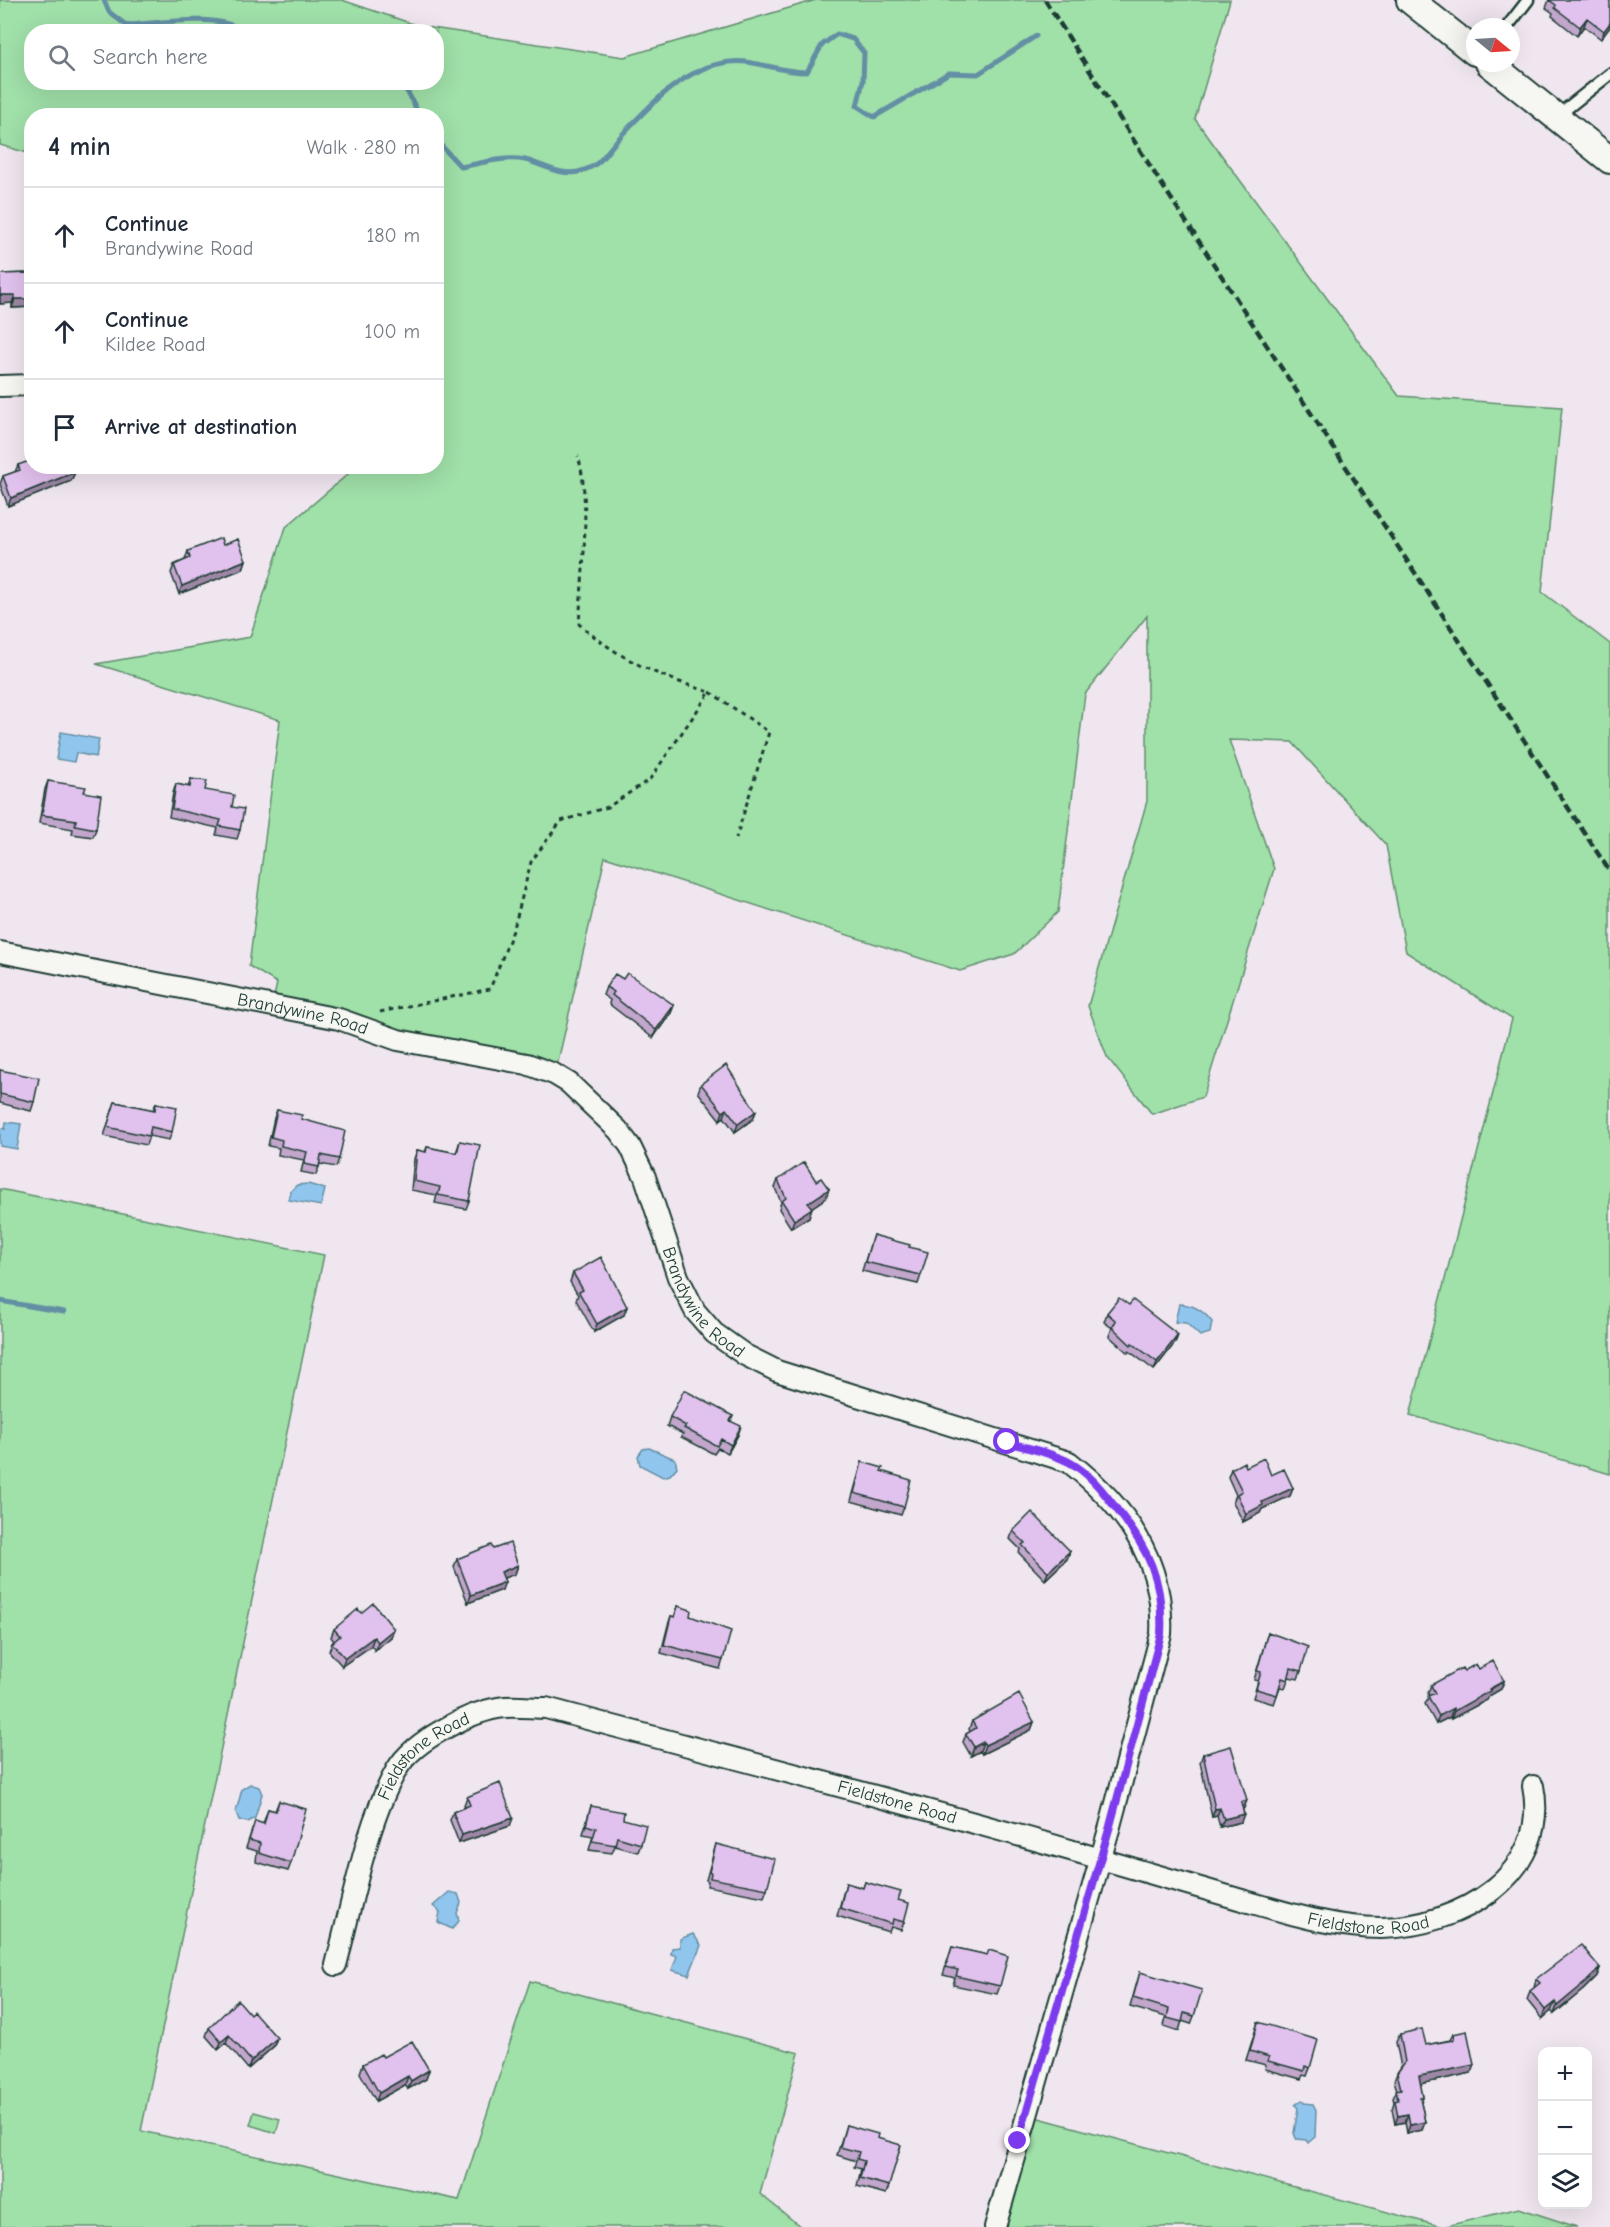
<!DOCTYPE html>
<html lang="en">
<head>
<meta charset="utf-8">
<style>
  :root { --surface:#fff; --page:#f2f2f3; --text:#1f2937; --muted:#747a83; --line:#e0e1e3 }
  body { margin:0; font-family:"Comic Neue",sans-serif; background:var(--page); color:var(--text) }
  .controls { position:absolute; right:18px; bottom:18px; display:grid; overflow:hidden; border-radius:12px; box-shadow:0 6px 24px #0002 }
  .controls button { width:54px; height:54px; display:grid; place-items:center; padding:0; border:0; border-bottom:2px solid var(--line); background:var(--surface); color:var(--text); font:30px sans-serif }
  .compass { position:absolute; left:1466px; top:18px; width:54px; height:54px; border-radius:50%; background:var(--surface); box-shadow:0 6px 24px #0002; rotate:108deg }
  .stop { position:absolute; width:18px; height:18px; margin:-14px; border:4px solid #7c3aed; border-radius:50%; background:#fff }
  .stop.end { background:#7c3aed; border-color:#fff; box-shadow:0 2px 6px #0008 }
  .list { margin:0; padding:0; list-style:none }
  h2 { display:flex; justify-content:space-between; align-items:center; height:78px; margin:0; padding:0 24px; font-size:26px }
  h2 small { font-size:20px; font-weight:400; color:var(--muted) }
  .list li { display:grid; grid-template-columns:39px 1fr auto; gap:18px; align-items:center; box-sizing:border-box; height:96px; padding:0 24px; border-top:2px solid var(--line) }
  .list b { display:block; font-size:22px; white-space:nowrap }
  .list p { margin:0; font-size:20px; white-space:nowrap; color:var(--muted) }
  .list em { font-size:20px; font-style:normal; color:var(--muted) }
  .icon { flex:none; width:33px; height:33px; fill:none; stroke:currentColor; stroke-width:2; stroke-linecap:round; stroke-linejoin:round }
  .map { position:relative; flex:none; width:1610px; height:2227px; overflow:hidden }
  .search { position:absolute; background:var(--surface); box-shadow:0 6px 24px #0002; left:24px; top:24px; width:420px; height:66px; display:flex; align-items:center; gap:15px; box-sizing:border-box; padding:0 21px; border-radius:24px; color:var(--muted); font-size:22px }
  .panel { position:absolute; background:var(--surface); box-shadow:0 6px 24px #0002; left:24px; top:108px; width:420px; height:366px; border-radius:24px }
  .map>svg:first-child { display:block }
  .green { fill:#a0e0a9; stroke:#608e6e; stroke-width:1.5; fill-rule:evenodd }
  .water { fill:#90c6ee; stroke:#638fa4; stroke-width:1.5 }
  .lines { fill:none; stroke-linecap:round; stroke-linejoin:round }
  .stream { stroke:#638fa4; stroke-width:5 }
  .service-casing { stroke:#1f3d34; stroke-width:15 }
  .minor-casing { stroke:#1f3d34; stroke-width:24 }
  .tertiary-casing { stroke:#1f3d34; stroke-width:30 }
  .path { stroke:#1f3d34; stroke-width:3; stroke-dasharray:4.5 4.5; stroke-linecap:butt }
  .service { stroke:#f6f6f2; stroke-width:10 }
  .minor { stroke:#f6f6f2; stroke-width:20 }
  .tertiary { stroke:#f6f6f2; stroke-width:26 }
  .rail { stroke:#1f3d34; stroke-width:4.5; stroke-dasharray:9 4.5; stroke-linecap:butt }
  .wall { fill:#c2a6cc; stroke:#1f3d34; stroke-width:1.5 }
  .shaded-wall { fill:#9e87a6; stroke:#1f3d34; stroke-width:1.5 }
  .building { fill:#e1c1ed; stroke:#1f3d34; stroke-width:1.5 }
  .route { stroke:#7c3aed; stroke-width:8 }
  .labels { text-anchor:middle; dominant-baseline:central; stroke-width:5; stroke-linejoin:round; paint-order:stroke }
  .street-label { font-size:18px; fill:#1f3d34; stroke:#f6f6f2 }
</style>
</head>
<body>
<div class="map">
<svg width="1610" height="2227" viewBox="0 0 1610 2227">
  <rect width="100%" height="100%" fill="#f0e6f0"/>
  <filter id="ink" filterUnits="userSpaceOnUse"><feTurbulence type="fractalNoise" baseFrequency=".0167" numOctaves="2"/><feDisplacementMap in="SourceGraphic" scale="12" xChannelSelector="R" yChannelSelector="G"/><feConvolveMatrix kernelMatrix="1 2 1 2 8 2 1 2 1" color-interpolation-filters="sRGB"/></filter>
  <g filter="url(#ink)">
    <path class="green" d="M 0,0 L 342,0 L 419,26 L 624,57 L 816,0 L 1230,0 L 1195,119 L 1399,396 L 1562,407 L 1542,592 L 1610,644 L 1610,1474 L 1410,1415 L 1512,1019 L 1406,952 L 1386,845 L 1292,742 L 1229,740 L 1274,869 L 1203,1097 L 1152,1114 L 1107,1057 L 1088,1006 L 1147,801 L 1147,616 L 1085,694 L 1058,912 L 1014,954 L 960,971 L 605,857 L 554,1079 L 272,1007 L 277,983 L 249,966 L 280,720 L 96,664 L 250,637 L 286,527 L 348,474 L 350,467 L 436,466 L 436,116 L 32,116 L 31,154 L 0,145 ZM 32,32 L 436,32 L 436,82 L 32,82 Z
      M 0,1189 L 324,1255 L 141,2131 L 459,2200 L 530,1981 L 799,2053 L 760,2194 L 801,2227 L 0,2227 Z
      M 254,2112 L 280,2119 L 276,2133 L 250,2125 Z
      M 1024,2114 L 1443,2227 L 1519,2208 L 1577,2227 L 991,2227 Z"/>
    <path class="water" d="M 61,732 L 99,739 L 96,757 L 76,753 L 74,762 L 56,759 Z
      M 6,1122 L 21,1124 L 17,1149 L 0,1146 L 0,1128 L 5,1129 Z
      M 308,1184 L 325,1189 L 321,1206 L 289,1200 L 291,1191 L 297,1185 Z
      M 1179,1304 C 1193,1304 1203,1310 1212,1322 L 1210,1333 L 1200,1336 L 1186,1323 L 1175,1322 Z
      M 649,1448 L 675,1459 L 677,1467 L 670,1475 L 663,1477 L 640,1465 L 638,1456 L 643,1449 Z
      M 250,1784 L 259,1787 L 262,1794 L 255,1818 L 248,1822 L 239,1820 L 236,1812 L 242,1789 Z
      M 449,1892 L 458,1894 L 461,1903 L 457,1913 L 459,1921 L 452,1929 L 438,1922 L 440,1912 L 433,1906 Z
      M 693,1934 L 701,1945 L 689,1975 L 672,1970 L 677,1956 L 671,1954 L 672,1948 L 680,1947 L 680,1939 Z
      M 1302,2100 L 1304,2103 L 1313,2104 L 1316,2110 L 1315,2137 L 1308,2143 L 1306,2140 L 1297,2139 L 1294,2133 L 1298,2108 L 1295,2105 Z"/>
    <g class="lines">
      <path class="stream" d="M 104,0 L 109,12 L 126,25 C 158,24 218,11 245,32
        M 395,82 L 407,91 L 420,116
        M 436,140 L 461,167 C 481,163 505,156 525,160 C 542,164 560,176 578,172 C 602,166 604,154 619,138 C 648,107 685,66 730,62 C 756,59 781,73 807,72 L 822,45 L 837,34 L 853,39 L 864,53 L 863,81 L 857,106 L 874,117 L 949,73 L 978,74 L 1036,36
        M 0,1301 L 64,1312"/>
      <defs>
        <path id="service" d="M 1507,27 L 1528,0
          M 1556,117 L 1610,74"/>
        <g id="minor">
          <path d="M 0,386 L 32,385"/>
          <path id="s1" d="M 0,952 L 339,1019 L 398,1040 L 527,1064 L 554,1074 L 569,1083 L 618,1130 L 630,1146 L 645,1177 L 678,1277 L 695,1311 L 714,1333 L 745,1355 L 777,1371 L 1069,1462 C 1124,1505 1165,1560 1161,1634 L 1110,1826 L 995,2227"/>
          <path id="s2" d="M 336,1965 C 352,1905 366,1823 397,1769 C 413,1741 472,1710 505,1707 C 518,1706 533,1708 546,1708 C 721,1755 896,1800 1070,1850 C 1125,1866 1180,1882 1235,1898 C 1281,1911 1333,1928 1381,1928 C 1458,1927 1551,1875 1533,1786"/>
        </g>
        <path id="tertiary" d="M 1410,0 L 1475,52
          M 1489,63 L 1610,160"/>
      </defs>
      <use href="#service" class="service-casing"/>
      <use href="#minor" class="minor-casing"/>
      <use href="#tertiary" class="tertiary-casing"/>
      <path class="path" d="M 710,692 L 769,732 L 736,838
        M 380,1012 L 490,989 L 514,928 L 531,862 L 561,821 L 608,807 L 650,779 L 710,692 C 658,676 620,660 579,624 C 582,578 591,500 578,456"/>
      <use href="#service" class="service"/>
      <use href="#minor" class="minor"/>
      <use href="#tertiary" class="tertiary"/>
      <path class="rail" d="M 1045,0 L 1157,177 L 1610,872"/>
    </g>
    <path class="wall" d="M 1549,0 L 1610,27 L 1601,39 L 1584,26 L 1577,36 L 1552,16 L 1553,13 L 1546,8 Z
      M 32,273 L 32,307 L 12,308 L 12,303 L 0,304 L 0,274 Z
      M 18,465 L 75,472 L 71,481 L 8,506 L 0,484 L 3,476 L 15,472 Z
      M 188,551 L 246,560 L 243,569 L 179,594 L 171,573 L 174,565 L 185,560 Z
      M 191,779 L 205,790 L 232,807 L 240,830 L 237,839 L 216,835 L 218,828 L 169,817 L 173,793 L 176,784 L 188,787 Z
      M 48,781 L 84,792 L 96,829 L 93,837 L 72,834 L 73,829 L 39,823 L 45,789 Z
      M 623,979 L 674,1005 L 671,1013 L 653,1038 L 609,1004 L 610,1000 L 603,995 L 606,987 Z
      M 0,1070 L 34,1102 L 31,1111 L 0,1103 Z
      M 701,1084 L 756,1111 L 753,1119 L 735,1132 L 724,1117 L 720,1120 L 698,1092 Z
      M 115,1102 L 153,1110 L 156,1103 L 172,1132 L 169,1140 L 149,1136 L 146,1145 L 104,1136 Z
      M 277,1110 L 301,1119 L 339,1159 L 336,1167 L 320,1164 L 316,1175 L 301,1172 L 304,1160 L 278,1155 L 279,1148 L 268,1146 L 274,1118 Z
      M 460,1141 L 469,1201 L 466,1209 L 435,1203 L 437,1195 L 411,1190 L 414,1159 L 417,1150 L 425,1152 L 427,1147 L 456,1153 Z
      M 778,1180 L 826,1198 L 811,1208 L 809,1217 L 791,1228 L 779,1209 L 781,1202 L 775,1188 Z
      M 873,1235 L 909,1247 L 921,1275 L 918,1284 L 862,1271 Z
      M 573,1273 L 624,1315 L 594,1332 L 576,1300 L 578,1295 L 570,1282 Z
      M 1129,1305 L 1178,1335 L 1175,1343 L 1154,1370 L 1129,1351 L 1128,1353 L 1109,1336 L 1112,1328 L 1104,1322 L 1107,1313 Z
      M 733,1416 L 731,1421 L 738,1435 L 728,1453 L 718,1448 L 714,1454 L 681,1437 L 683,1434 L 667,1426 L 670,1417 Z
      M 862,1462 L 881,1471 L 904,1507 L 901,1515 L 851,1501 Z
      M 1246,1467 L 1271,1475 L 1293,1488 L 1290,1496 L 1262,1509 L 1260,1513 L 1243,1522 L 1233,1502 L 1236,1495 L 1228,1477 L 1231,1469 Z
      M 1013,1531 L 1070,1551 L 1067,1559 L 1045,1580 L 1019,1553 L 1020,1549 L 1010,1539 Z
      M 493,1549 L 518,1565 L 515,1574 L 504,1578 L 502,1590 L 468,1603 L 454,1567 L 457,1559 Z
      M 678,1606 L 690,1616 L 723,1660 L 720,1669 L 661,1653 L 668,1625 L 671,1616 L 674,1617 Z
      M 361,1613 L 391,1637 L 375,1650 L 371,1646 L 342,1666 L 329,1651 L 332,1643 L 334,1641 L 331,1637 L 334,1629 Z
      M 1268,1632 L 1301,1671 L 1298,1679 L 1289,1677 L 1285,1688 L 1280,1687 L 1274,1704 L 1253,1698 L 1258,1681 L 1254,1680 Z
      M 1479,1669 L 1504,1681 L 1501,1689 L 1489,1696 L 1487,1700 L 1451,1719 L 1450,1717 L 1436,1724 L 1425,1704 L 1429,1696 L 1428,1693 L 1431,1685 L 1464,1671 Z
      M 972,1721 L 1034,1722 L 1031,1730 L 982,1754 L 980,1751 L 971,1756 L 963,1742 L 966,1734 L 970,1732 L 969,1729 Z
      M 1203,1754 L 1247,1800 L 1244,1808 L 1243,1809 L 1241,1822 L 1220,1827 L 1217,1816 L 1212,1817 L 1200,1762 Z
      M 467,1797 L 510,1826 L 459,1843 L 450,1820 L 453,1812 L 465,1807 L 464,1805 Z
      M 279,1801 L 291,1863 L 288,1871 L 256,1862 L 257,1851 L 246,1848 L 252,1830 L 263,1824 L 268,1809 L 275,1811 Z
      M 591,1806 L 623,1819 L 641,1844 L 638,1852 L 615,1846 L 612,1853 L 589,1850 L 593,1836 L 583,1834 Z
      M 716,1844 L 767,1889 L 764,1897 L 707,1886 L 708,1881 L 706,1880 Z
      M 865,1882 L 898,1900 L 904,1922 L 901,1930 L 891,1927 L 889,1932 L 837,1916 L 846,1883 L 863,1888 Z
      M 952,1947 L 987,1955 L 1000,1986 L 997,1994 L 953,1985 L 955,1978 L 943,1975 Z
      M 1600,1968 L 1597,1976 L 1583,1990 L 1554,2014 L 1551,2011 L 1542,2019 L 1527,2000 L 1530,1991 L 1534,1988 L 1536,1979 Z
      M 1140,1972 L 1194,2016 L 1191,2024 L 1182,2021 L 1179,2031 L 1164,2026 L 1166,2017 L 1130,2007 Z
      M 1258,2022 L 1310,2068 L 1307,2076 L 1303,2075 L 1301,2079 L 1265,2069 L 1266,2065 L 1246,2060 Z
      M 209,2028 L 274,2046 L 248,2069 L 226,2043 L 218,2050 L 206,2036 Z
      M 1400,2034 L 1426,2045 L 1450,2040 L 1453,2034 L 1471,2073 L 1420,2084 L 1423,2097 L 1421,2102 L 1425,2122 L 1422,2130 L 1407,2133 L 1405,2122 L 1395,2124 L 1392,2109 L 1394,2102 L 1393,2098 L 1397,2090 L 1394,2081 L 1397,2073 L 1401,2067 L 1396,2042 Z
      M 383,2057 L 429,2070 L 426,2079 L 408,2089 L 405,2085 L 376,2101 L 360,2073 L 363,2064 Z
      M 846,2125 L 877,2138 L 889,2186 L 886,2194 L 857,2186 L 861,2169 L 854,2167 L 856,2161 L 837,2155 Z"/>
    <path class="shaded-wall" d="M 1587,18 L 1584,26 L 1577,36 L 1580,27 Z
      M 1610,23 L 1610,27 L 1601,39 L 1604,31 Z
      M 0,295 L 15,295 L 12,303 L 0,304 Z
      M 15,299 L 32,299 L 32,307 L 12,308 Z
      M 75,472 L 71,481 L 8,506 L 11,498 Z
      M 246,560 L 243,569 L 179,594 L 182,586 Z
      M 674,1005 L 671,1013 L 653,1038 L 656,1030 Z
      M 727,1109 L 724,1117 L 720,1120 L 723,1112 Z
      M 756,1111 L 753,1119 L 735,1132 L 738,1124 Z
      M 829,1189 L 826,1198 L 805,1212 L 808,1203 Z
      M 812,1208 L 809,1217 L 791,1228 L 794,1220 Z
      M 627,1307 L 624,1315 L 594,1332 L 597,1324 Z
      M 1178,1335 L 1175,1343 L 1154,1370 L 1157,1362 Z
      M 741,1426 L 738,1435 L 728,1453 L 731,1445 Z
      M 1293,1488 L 1290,1496 L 1262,1509 L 1260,1513 L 1243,1522 L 1246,1514 L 1262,1502 Z
      M 1070,1551 L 1067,1559 L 1045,1580 L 1048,1572 Z
      M 518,1565 L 515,1574 L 498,1580 L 501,1572 Z
      M 505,1582 L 502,1590 L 468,1603 L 471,1595 Z
      M 394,1629 L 391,1637 L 375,1650 L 378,1642 Z
      M 374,1637 L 371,1646 L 342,1666 L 345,1658 Z
      M 1504,1681 L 1501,1689 L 1489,1696 L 1487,1700 L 1451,1719 L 1454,1711 Z
      M 1453,1708 L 1450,1717 L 1436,1724 L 1439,1716 Z
      M 1034,1722 L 1031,1730 L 982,1754 L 985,1745 Z
      M 983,1742 L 980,1751 L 971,1756 L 974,1747 Z
      M 1247,1800 L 1244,1808 L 1238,1810 L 1241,1802 Z
      M 1220,1808 L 1217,1816 L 1212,1817 L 1215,1809 Z
      M 1244,1814 L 1241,1822 L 1220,1827 L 1224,1819 Z
      M 513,1818 L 510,1826 L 459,1843 L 462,1835 Z
      M 1600,1968 L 1597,1976 L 1583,1990 L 1554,2014 L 1557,2006 Z
      M 1555,2002 L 1551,2011 L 1542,2019 L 1545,2010 Z
      M 229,2035 L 226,2043 L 218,2050 L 221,2042 Z
      M 277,2038 L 274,2046 L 248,2069 L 251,2061 Z
      M 1474,2065 L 1471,2073 L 1416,2085 L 1419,2076 Z
      M 429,2070 L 426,2079 L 408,2089 L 411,2081 Z
      M 408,2076 L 405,2085 L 376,2101 L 379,2093 Z
      M 1408,2114 L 1405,2122 L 1395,2124 L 1398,2116 Z
      M 1425,2122 L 1422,2130 L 1407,2133 L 1410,2125 Z"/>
    <path class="building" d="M 1549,0 L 1610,0 L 1610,23 L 1604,31 L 1587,18 L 1580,27 L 1555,8 L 1556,5 Z
      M 32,273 L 32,299 L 15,299 L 15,295 L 0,295 L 0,274 Z
      M 32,460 L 32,466 L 72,466 L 75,472 L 11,498 L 3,476 L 20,470 L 18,465 Z
      M 221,538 L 223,545 L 238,539 L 246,560 L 182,586 L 174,565 L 190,558 L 188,551 Z
      M 191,779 L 207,781 L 205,790 L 234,795 L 232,807 L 244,809 L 240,830 L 219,826 L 221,820 L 172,809 L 176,784 L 190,787 Z
      M 48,781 L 86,787 L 84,792 L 101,795 L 96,829 L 75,825 L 76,820 L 42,815 Z
      M 627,973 L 674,1005 L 656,1030 L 612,995 L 614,992 L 606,987 L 615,974 L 623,979 Z
      M 726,1065 L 756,1111 L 738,1124 L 727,1109 L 723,1112 L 701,1084 Z
      M 0,1070 L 39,1078 L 34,1102 L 0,1094 Z
      M 115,1102 L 155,1110 L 156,1103 L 177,1107 L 172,1132 L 151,1127 L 149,1136 L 107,1127 Z
      M 277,1110 L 302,1115 L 301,1119 L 345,1131 L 339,1159 L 321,1155 L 319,1167 L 304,1164 L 307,1152 L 281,1146 L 282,1140 L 271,1137 Z
      M 460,1141 L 480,1145 L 469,1201 L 438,1195 L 440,1187 L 414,1181 L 417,1150 L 426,1152 L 427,1147 L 457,1153 Z
      M 804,1162 L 816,1181 L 821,1178 L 829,1189 L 808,1203 L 812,1208 L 794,1220 L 782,1201 L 786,1198 L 778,1180 Z
      M 873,1235 L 910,1245 L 909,1247 L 928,1252 L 921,1275 L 865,1262 Z
      M 601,1257 L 627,1307 L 597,1324 L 579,1292 L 583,1290 L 573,1273 Z
      M 1119,1298 L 1129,1305 L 1133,1300 L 1178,1335 L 1157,1362 L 1132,1343 L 1131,1345 L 1112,1327 L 1116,1321 L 1107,1313 Z
      M 684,1390 L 733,1416 L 730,1421 L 741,1426 L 731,1445 L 721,1439 L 717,1446 L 684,1428 L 686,1426 L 670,1417 Z
      M 1264,1458 L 1271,1475 L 1284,1469 L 1293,1488 L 1262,1502 L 1263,1505 L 1246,1514 L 1237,1494 L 1242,1491 L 1231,1469 L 1244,1462 L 1246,1467 Z
      M 862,1462 L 883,1468 L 881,1471 L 911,1480 L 904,1507 L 854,1493 Z
      M 1032,1512 L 1070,1551 L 1048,1572 L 1022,1545 L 1025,1543 L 1013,1531 Z
      M 510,1543 L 518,1565 L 501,1572 L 505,1582 L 471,1595 L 457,1559 L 491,1545 L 493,1549 Z
      M 373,1603 L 394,1629 L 378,1642 L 374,1637 L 345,1658 L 332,1643 L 340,1636 L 334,1629 L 358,1609 L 361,1613 Z
      M 678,1606 L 691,1610 L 690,1616 L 731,1631 L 723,1660 L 664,1645 L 671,1616 L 675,1617 Z
      M 1268,1632 L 1308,1647 L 1301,1671 L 1291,1668 L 1288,1680 L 1282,1678 L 1277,1695 L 1256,1689 L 1261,1672 L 1257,1671 Z
      M 1493,1661 L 1504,1681 L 1489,1689 L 1490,1691 L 1454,1711 L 1453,1708 L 1439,1716 L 1428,1696 L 1435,1693 L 1431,1685 L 1462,1668 L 1464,1671 L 1476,1664 L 1479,1669 Z
      M 1019,1694 L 1034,1722 L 985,1745 L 983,1742 L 974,1747 L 966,1734 L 976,1728 L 972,1721 Z
      M 1231,1746 L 1247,1800 L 1241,1802 L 1244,1814 L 1224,1819 L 1220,1808 L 1215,1809 L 1203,1754 Z
      M 500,1783 L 513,1818 L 462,1835 L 453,1812 L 470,1805 L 467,1797 Z
      M 279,1801 L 306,1809 L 291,1863 L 259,1853 L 260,1843 L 249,1840 L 255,1821 L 264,1824 L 268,1809 L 276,1811 Z
      M 591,1806 L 624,1812 L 623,1819 L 646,1825 L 641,1844 L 617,1837 L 615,1845 L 592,1841 L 596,1828 L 586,1825 Z
      M 716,1844 L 775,1859 L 767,1889 L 710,1878 L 711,1873 L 709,1872 Z
      M 865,1882 L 901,1892 L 898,1900 L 909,1903 L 904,1922 L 893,1919 L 892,1924 L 840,1908 L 846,1883 L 863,1888 Z
      M 1581,1945 L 1600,1968 L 1586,1982 L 1557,2006 L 1555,2002 L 1545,2010 L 1530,1991 L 1540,1983 L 1536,1979 Z
      M 952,1947 L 987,1955 L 989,1950 L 1008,1956 L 1000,1986 L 956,1976 L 958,1970 L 946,1967 Z
      M 1140,1972 L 1202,1990 L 1194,2016 L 1184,2013 L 1182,2022 L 1167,2018 L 1169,2009 L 1133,1998 Z
      M 238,2000 L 250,2014 L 253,2011 L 277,2038 L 251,2061 L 229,2035 L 221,2042 L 209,2028 Z
      M 1258,2022 L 1318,2040 L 1310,2068 L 1305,2066 L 1304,2071 L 1268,2061 L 1269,2057 L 1250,2051 Z
      M 1422,2029 L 1426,2045 L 1454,2040 L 1453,2034 L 1467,2031 L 1474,2065 L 1419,2076 L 1423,2097 L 1420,2097 L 1425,2122 L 1410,2125 L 1408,2114 L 1398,2116 L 1395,2101 L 1398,2100 L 1396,2090 L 1401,2089 L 1397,2073 L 1405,2062 L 1400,2034 Z
      M 412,2041 L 429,2070 L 411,2081 L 408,2076 L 379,2093 L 363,2064 L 381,2054 L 383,2057 Z
      M 846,2125 L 878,2134 L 877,2138 L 901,2145 L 889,2186 L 860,2178 L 864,2161 L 857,2159 L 859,2152 L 840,2147 Z"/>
  </g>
  <g class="lines" filter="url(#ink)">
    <path class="route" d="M 1007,1442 C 1026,1448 1051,1452 1069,1462 C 1088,1472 1102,1490 1115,1507 C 1148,1548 1164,1580 1161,1634 L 1110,1826 L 1018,2141"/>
  </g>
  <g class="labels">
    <g class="street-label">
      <text stroke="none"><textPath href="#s1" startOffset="309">Brandywine Road</textPath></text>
      <text stroke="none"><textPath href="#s1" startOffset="849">Brandywine Road</textPath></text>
      <text stroke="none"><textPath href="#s2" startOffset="234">Fieldstone Road</textPath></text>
      <text stroke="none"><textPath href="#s2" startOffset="738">Fieldstone Road</textPath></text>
      <text stroke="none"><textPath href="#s2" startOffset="1226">Fieldstone Road</textPath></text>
    </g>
  </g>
</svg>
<div class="controls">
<button>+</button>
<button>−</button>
<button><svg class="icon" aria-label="layers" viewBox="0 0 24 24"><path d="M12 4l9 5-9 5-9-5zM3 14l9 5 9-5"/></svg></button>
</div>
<svg class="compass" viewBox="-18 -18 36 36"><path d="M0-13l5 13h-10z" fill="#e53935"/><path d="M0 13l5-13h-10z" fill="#747a83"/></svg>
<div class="stop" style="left:1007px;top:1442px"></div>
<div class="stop end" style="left:1018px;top:2141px"></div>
<div class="search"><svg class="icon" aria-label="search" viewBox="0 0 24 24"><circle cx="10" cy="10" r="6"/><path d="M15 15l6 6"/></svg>Search here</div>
<section class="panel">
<h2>4 min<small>Walk · 280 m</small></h2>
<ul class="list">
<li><svg class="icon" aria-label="ahead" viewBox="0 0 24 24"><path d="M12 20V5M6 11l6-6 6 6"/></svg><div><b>Continue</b><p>Brandywine Road</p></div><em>180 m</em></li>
<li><svg class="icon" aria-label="ahead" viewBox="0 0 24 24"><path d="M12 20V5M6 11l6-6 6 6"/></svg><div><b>Continue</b><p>Kildee Road</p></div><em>100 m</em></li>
<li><svg class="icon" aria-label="arrive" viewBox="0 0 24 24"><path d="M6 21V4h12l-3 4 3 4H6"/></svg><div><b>Arrive at destination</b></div></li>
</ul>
</section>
</div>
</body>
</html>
